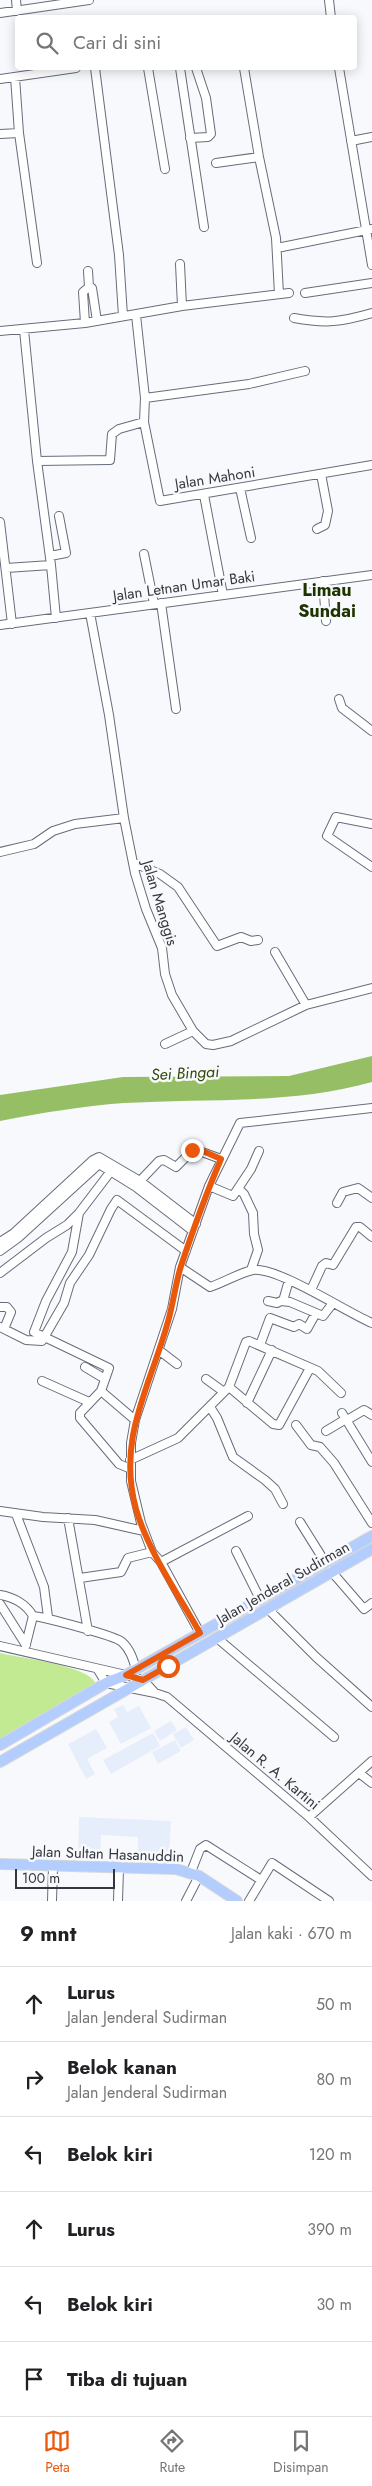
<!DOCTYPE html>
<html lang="id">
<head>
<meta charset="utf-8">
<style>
  :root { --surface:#fff; --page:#f6f6f6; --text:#202124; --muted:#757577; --line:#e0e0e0; --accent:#ea580c }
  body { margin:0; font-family:Jost,sans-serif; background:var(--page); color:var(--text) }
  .scale { position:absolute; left:15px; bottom:12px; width:100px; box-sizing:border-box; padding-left:5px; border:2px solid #34373d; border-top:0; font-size:14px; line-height:18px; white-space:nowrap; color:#34373d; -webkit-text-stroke:4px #f8f9fc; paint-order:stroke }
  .stop { position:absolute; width:15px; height:15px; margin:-11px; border:4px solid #ea580c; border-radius:50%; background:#fff }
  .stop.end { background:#ea580c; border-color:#fff; box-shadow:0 1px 5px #0008 }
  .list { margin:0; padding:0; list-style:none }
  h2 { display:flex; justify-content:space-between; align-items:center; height:65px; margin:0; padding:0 20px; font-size:21px }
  h2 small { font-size:16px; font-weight:400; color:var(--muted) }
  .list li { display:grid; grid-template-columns:32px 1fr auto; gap:15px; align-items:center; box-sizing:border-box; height:75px; padding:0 20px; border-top:1px solid var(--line) }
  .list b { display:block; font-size:19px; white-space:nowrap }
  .list p { margin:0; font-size:16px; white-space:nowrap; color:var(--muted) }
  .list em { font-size:16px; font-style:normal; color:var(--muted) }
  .icon { flex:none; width:28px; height:28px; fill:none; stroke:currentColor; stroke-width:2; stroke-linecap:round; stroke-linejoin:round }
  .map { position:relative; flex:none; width:372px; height:1901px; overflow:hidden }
  .search { position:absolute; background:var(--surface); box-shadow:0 2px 12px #0003; left:15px; right:15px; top:15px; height:55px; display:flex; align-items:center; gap:12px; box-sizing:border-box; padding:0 18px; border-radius:5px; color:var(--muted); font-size:19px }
  .sheet { height:515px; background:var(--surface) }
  nav { display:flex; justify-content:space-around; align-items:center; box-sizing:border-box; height:70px; border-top:1px solid var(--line); background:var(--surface); font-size:14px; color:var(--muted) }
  nav a { display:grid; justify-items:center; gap:2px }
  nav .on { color:var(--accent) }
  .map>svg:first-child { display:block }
  .built { fill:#e7eefb }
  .green { fill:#c1ea92 }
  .water { fill:#96bf65 }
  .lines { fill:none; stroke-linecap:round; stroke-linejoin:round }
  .minor-casing { stroke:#666d7a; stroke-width:10 }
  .major-casing { stroke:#d6d7d8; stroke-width:12 }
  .minor { stroke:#fff; stroke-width:8 }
  .major { stroke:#b2cdfe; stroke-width:10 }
  .route { stroke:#ea580c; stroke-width:6 }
  .labels { text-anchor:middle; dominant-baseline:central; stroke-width:5; stroke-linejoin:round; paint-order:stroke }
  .street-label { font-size:15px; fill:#34373d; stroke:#f8f9fc }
  .water-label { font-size:16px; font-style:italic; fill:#314907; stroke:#f8f9fc }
  .quarter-label { font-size:18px; font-weight:bold; fill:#1f3300; stroke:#f8f9fc }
</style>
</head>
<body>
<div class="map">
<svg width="372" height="1901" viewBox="0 0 372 1901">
  <rect width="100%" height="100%" fill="#f8f9fc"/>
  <path class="built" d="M 123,1705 L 127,1712 L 139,1706 L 151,1728 L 121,1744 L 109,1722 L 118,1717 L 114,1709 Z
    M 171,1721 L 177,1730 L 160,1741 L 154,1731 Z
    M 186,1727 L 194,1740 L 181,1748 L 173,1734 Z
    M 96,1729 L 107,1748 L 87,1759 L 95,1774 L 86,1779 L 68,1744 Z
    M 153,1733 L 160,1746 L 111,1774 L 103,1760 Z
    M 175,1740 L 181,1751 L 158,1764 L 152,1752 Z
    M 79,1817 L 171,1821 L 169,1858 L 138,1857 L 138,1837 L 101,1835 L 100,1858 L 78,1857 Z"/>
  <path class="green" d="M 0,1653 C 20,1658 85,1665 95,1682 L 92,1688 L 0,1739 Z"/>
  <path class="water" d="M 372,1056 L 372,1082 C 290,1105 207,1098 124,1103 C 82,1106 41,1113 0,1121 L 0,1095 L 123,1077 L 289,1076 Z"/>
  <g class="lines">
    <defs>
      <path id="minor" d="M 16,0 L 17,11
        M 329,0 L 331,18
        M 0,13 L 89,0
        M 95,68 L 119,255 L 123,316
        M 148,68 L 165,169
        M 180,68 L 204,227
        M 244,68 L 259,157 L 276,238 L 279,294
        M 339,68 L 372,265
        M 15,77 L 19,133
        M 0,79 L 76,68
        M 0,134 L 19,133 L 37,263
        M 190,138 L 208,137 L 211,134 L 206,98 L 196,68
        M 351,141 L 372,137
        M 216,163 L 259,157
        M 277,248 L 372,229
        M 180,264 L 182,306
        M 88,271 L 89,287 L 92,288 L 97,321
        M 305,293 L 372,283
        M 136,315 L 145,398 L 144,422 L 160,501 L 372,465
        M 294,318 C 327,324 340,322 372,313
        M 85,323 L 83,292 L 89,287
        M 0,331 L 85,323 L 182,306 L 289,293
        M 145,398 L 249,384 L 305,371
        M 37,461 L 110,460 L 112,434 L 119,429 L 144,422
        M 240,488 L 251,538
        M 204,495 L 223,595
        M 0,522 L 12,624
        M 317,529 L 325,525 L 328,511 L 321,474
        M 144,554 L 154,604
        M 50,556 L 66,553 L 59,516
        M 51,565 L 56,618
        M 6,568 L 51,565 L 37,461 L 24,330
        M 323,581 L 326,621
        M 161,603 L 176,709
        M 90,613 L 109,715 L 124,818 L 135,873 L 146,909 L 162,948 L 165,974 L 172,995 L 193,1031 L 206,1044 L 213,1045 L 231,1041 L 306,1005 L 372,988
        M 0,625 L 372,575
        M 339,699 L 342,708 L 372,731
        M 372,824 L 336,817 L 327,836 L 372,867
        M 0,852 L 34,844 L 53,831 L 75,824 L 124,818
        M 134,863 L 160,874 L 178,887 L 217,946 L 241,937 L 251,941 L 258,940
        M 275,952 L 306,1005
        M 165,1044 L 193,1031
        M 111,1171 L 79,1213 L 72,1252 L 46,1301 L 34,1332 L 109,1368 L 101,1391 L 135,1420
        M 140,1181 L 159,1161 L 164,1160 L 176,1167 L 194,1149 L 221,1159
        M 209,1186 L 233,1196 L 251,1169 L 259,1151
        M 239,1189 L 244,1194 L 253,1213 L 254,1234 L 258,1250 L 251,1270
        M 337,1203 L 343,1192 L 358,1188 L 372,1198
        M 0,1242 L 14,1233 L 93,1160 L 99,1157 L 140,1181 L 196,1224
        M 0,1251 L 18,1238 L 99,1164 L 136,1187 L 193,1231
        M 180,1267 L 210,1287 C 223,1283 241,1272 253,1270 C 278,1267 346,1312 372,1323
        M 0,1273 L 46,1238 L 67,1225 L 79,1213
        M 311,1290 L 322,1266 L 326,1263 L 333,1265 L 356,1227 L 360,1227 L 372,1237
        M 268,1301 L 277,1303 L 281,1301 L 290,1302 L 323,1316 L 333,1303
        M 283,1301 L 289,1280
        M 0,1307 L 7,1307 L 11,1312 L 4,1329
        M 0,1327 L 26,1340 L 42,1341 L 64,1303 L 70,1283 L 89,1255 L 111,1209 L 117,1200 L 186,1251
        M 260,1345 L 270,1318 L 294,1327 L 299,1324 L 307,1329 L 316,1313
        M 160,1351 L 177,1364
        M 85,1367 L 105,1379
        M 206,1379 L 224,1392
        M 42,1381 L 89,1402
        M 229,1387 L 246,1342 L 249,1341 L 318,1371 L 341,1393
        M 101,1391 L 80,1413 L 80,1418 L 119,1464 L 131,1469
        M 247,1403 L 272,1350
        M 210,1407 L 217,1418 L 233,1457 L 265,1480 L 275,1489 L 283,1504
        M 342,1413 L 372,1462
        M 347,1420 L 364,1410 L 372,1415
        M 296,1425 L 311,1445 L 320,1447 L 334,1463 L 372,1523
        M 326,1431 L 346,1419
        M 130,1460 L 178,1438 L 229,1387 L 273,1424 L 279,1425 L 310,1368
        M 0,1511 L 43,1517 L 95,1520 L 144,1531
        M 16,1514 L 44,1587 L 48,1617
        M 68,1518 L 88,1631
        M 300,1522 L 325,1562
        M 236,1551 L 260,1599
        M 161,1562 L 248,1516
        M 331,1571 L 364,1609 L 372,1603
        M 80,1578 L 121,1572 L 128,1558 L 152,1552
        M 0,1595 C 13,1597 26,1604 33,1616 L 26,1644
        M 0,1604 L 26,1645
        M 275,1604 L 271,1612 L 316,1657 L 372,1707
        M 33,1616 C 44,1617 116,1636 122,1642 C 130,1649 133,1659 136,1669
        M 200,1633 L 161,1562 L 152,1552 L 141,1523 L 131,1481 L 131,1443 L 135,1420 L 172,1309 L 180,1267 L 209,1186 L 240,1123 L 372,1108
        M 217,1638 L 334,1737
        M 0,1646 L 126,1675 L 143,1680 L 155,1693
        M 98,1670 L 106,1683 L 155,1693 L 167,1697 L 309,1817 L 372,1876
        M 359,1773 L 372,1783
        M 309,1817 L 372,1761
        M 191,1872 L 200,1849 L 206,1845 L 261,1880
        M 52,1901 L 53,1867
        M 118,1901 L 119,1869
        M 186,1901 L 199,1876
        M 249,1901 L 272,1863 L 329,1901"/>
      <path id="major" d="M 0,1745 L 106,1683 L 126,1675 L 372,1536
        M 0,1762 L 372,1549
        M 0,1864 L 176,1869 L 199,1876 L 237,1901"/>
    </defs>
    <use href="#minor" class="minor-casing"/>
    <use href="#major" class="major-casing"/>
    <use href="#minor" class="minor"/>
    <use href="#major" class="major"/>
  </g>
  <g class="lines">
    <path class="route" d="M 168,1666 L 143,1680 L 126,1675 L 200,1633 C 178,1594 148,1551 136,1509 C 117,1439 149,1389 167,1325 C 173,1306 175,1285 181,1266 C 193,1230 206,1194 221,1159 L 196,1148 L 192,1150"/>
  </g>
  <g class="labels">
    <g class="street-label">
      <text transform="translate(215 478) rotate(-9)">Jalan Mahoni</text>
      <text transform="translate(184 586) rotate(-8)">Jalan Letnan Umar Baki</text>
      <text transform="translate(160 903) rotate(73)">Jalan Manggis</text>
      <text transform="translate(283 1583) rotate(-30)">Jalan Jenderal Sudirman</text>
      <text transform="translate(275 1771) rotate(40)">Jalan R. A. Kartini</text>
      <text transform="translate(108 1854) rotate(2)">Jalan Sultan Hasanuddin</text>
    </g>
    <g class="water-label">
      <text transform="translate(185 1073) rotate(-3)">Sei Bingai</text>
    </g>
    <g class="quarter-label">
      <text x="327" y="590">Limau<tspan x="327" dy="21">Sundai</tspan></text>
    </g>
  </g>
</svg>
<div class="scale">100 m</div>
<div class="stop" style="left:168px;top:1666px"></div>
<div class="stop end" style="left:192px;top:1150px"></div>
<div class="search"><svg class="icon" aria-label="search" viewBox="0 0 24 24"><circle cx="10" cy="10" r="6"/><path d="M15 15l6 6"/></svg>Cari di sini</div>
</div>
<section class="sheet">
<h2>9 mnt<small>Jalan kaki · 670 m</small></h2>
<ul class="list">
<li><svg class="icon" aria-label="ahead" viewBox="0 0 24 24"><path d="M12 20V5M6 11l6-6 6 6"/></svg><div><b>Lurus</b><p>Jalan Jenderal Sudirman</p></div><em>50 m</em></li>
<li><svg class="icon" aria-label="right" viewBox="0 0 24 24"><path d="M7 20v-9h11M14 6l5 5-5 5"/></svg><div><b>Belok kanan</b><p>Jalan Jenderal Sudirman</p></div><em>80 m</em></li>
<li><svg class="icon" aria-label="left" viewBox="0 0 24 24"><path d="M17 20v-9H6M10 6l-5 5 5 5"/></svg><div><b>Belok kiri</b></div><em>120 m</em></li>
<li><svg class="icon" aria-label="ahead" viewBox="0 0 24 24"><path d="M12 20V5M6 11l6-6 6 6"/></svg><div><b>Lurus</b></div><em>390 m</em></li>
<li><svg class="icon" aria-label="left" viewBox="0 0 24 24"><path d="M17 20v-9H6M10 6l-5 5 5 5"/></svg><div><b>Belok kiri</b></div><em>30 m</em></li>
<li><svg class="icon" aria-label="arrive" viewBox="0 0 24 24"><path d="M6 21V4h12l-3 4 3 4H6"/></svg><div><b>Tiba di tujuan</b></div></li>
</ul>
</section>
<nav>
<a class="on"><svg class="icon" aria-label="map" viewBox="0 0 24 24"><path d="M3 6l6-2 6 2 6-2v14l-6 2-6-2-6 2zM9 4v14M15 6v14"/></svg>Peta</a>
<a><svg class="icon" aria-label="directions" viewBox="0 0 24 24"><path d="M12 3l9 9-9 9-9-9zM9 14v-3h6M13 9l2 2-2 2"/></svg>Rute</a>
<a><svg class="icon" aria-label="saved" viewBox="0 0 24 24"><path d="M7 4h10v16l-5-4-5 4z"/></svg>Disimpan</a>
</nav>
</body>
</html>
